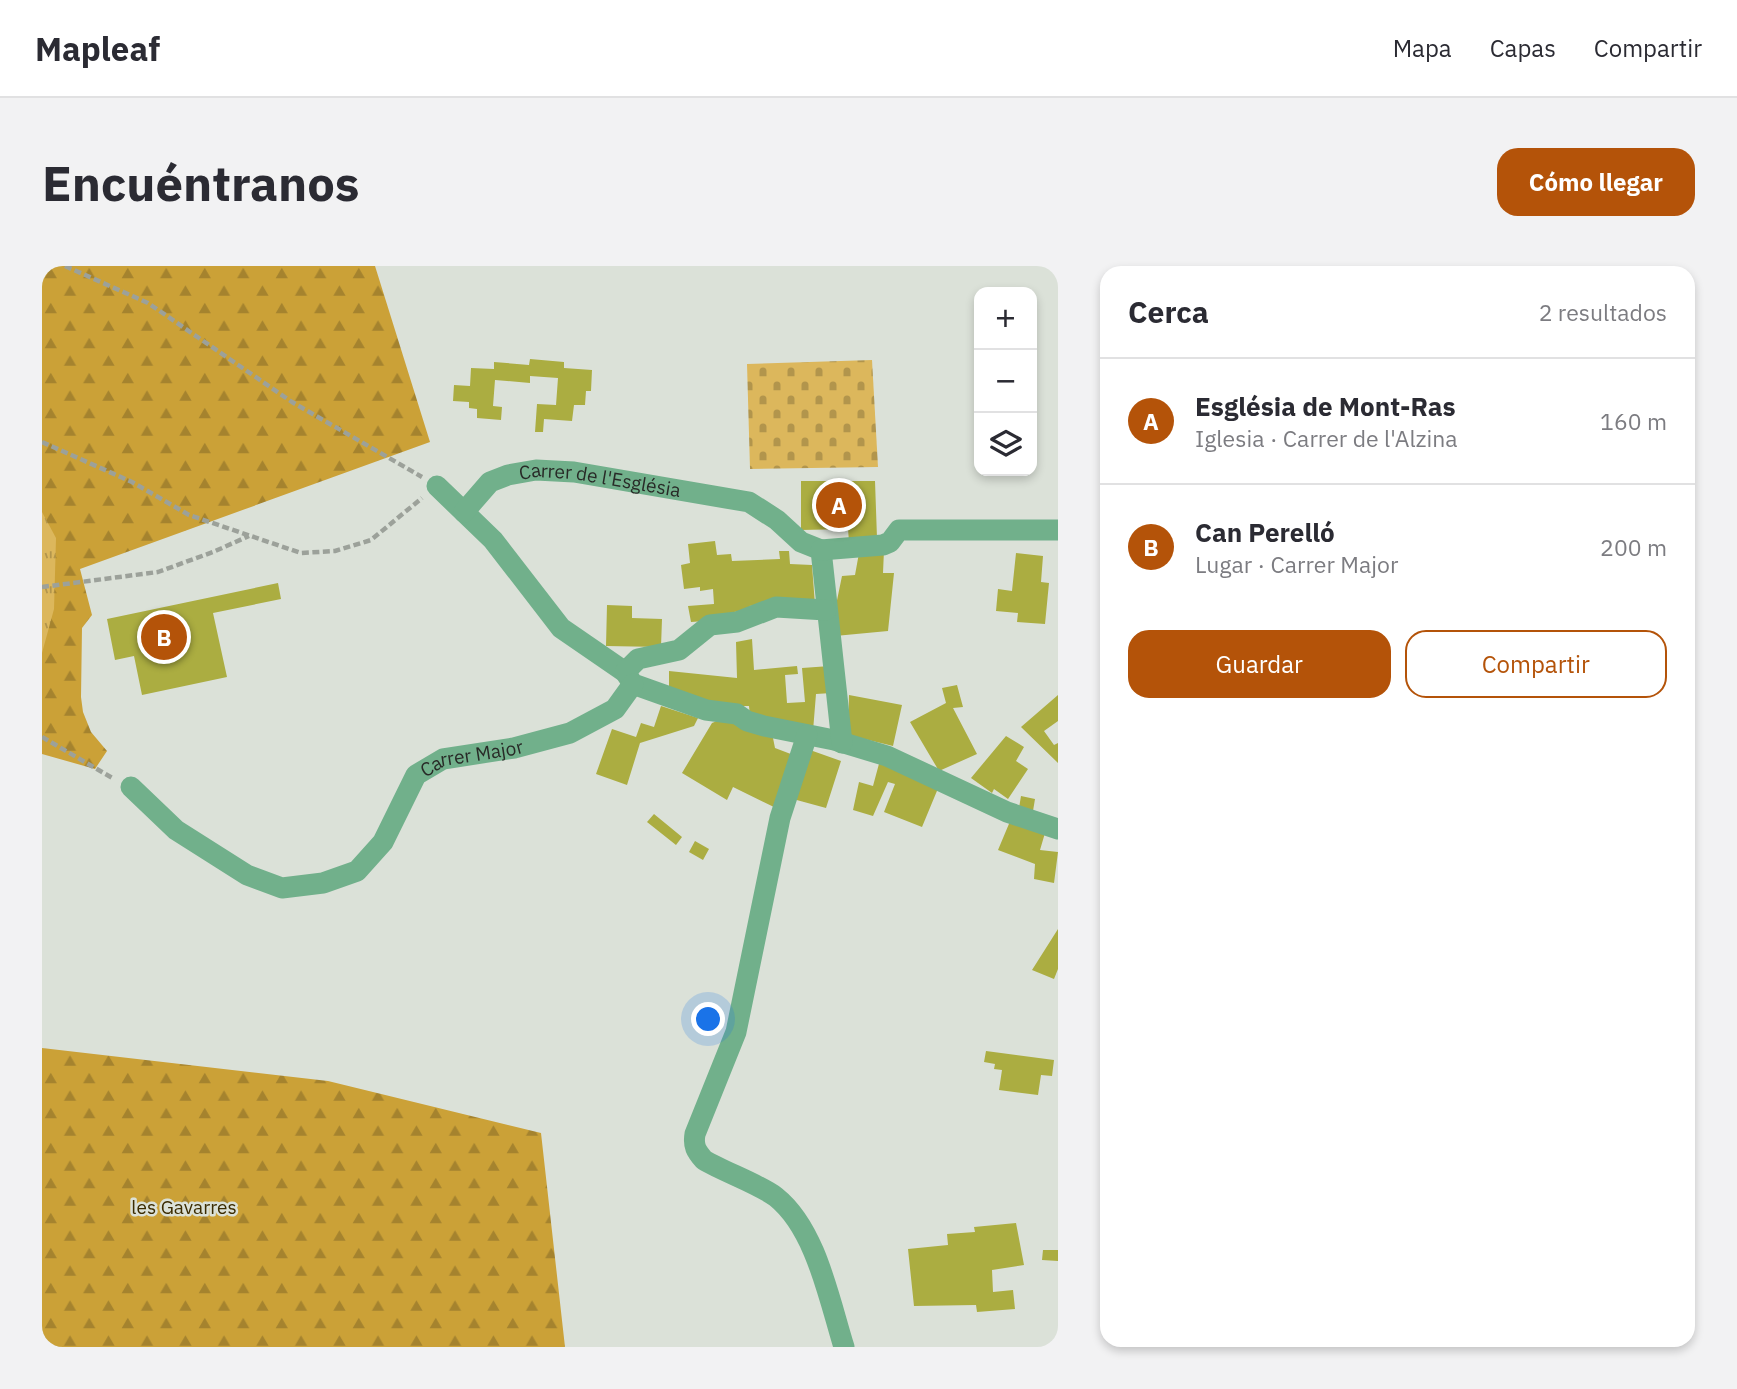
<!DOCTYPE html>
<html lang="es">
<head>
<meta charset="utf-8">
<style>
  :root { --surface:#fff; --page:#f2f2f3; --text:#2b2b33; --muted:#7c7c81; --line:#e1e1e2; --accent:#b45309 }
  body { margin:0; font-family:"IBM Plex Sans",sans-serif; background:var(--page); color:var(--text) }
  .controls { position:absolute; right:21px; top:21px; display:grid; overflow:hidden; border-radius:14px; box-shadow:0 4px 10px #0003 }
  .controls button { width:63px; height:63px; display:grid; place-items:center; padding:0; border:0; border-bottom:2px solid var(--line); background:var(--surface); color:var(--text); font:35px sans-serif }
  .you { position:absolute; left:667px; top:754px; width:24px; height:24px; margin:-18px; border:5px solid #fff; border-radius:50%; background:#1a73e8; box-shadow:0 0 0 10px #1a73e833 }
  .badge { display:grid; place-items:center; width:46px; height:46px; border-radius:50%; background:var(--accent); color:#fff; font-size:23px; font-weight:700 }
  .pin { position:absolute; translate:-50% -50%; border:4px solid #fff; box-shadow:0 2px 7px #0006 }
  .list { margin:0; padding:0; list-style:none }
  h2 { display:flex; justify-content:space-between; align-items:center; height:91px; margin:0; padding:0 28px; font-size:30px }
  h2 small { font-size:23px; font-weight:400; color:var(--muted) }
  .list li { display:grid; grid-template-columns:46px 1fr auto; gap:21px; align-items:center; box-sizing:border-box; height:126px; padding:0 28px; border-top:2px solid var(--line) }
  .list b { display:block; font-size:26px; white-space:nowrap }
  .list p { margin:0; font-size:23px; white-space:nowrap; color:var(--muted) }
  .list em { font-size:23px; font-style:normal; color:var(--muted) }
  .actions { display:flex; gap:14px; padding:21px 28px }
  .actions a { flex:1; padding:16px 0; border:2px solid var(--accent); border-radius:21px; text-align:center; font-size:24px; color:var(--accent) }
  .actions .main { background:var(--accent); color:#fff }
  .icon { flex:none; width:38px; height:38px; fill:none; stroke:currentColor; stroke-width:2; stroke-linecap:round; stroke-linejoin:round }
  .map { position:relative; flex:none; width:1016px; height:1081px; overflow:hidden; border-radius:21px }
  header { display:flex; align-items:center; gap:42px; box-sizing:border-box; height:98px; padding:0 35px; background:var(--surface); border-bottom:2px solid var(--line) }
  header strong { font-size:33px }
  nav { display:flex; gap:38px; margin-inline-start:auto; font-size:24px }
  .intro { display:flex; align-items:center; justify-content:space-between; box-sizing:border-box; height:168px; padding:0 42px }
  h1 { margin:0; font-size:49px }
  .button { padding:18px 32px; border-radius:21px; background:var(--accent); color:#fff; font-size:24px; font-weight:700 }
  main { display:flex; gap:42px; padding:0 42px }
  aside { flex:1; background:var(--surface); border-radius:21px; box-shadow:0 4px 10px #0003 }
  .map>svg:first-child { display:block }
  .forest { fill:url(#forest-firs) }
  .cemetery { fill:url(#cemetery-stones) }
  .park { fill:url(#park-tufts) }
  .building { fill:#abad41 }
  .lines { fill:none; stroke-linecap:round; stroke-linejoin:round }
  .path { stroke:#9ca19a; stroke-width:4.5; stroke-dasharray:7 3.5; stroke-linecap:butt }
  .minor { stroke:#71b08b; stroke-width:21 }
  .labels { text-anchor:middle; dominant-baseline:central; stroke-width:5; stroke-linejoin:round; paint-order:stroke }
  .street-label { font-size:19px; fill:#282a27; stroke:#dbe1d8 }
  .park-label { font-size:19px; fill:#3b2b00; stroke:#dbe1d8 }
</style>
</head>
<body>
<header>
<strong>Mapleaf</strong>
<nav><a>Mapa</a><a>Capas</a><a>Compartir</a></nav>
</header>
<div class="intro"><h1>Encuéntranos</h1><a class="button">Cómo llegar</a></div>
<main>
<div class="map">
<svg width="1016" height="1081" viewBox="0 0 1016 1081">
  <defs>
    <pattern id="forest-firs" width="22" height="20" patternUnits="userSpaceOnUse" patternTransform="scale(1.75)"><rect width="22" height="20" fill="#cba137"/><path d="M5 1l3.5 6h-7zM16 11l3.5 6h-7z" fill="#a5832e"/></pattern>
    <pattern id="cemetery-stones" width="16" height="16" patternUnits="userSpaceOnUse" patternTransform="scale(1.75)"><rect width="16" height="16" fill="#dcb75c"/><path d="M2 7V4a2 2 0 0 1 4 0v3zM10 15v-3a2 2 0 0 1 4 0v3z" fill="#b2954c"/></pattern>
    <pattern id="park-tufts" width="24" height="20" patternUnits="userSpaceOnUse" patternTransform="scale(1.75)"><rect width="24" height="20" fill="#dcb75c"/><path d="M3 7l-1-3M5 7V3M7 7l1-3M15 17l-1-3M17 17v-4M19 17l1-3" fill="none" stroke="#b2954c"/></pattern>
  </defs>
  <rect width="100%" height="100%" fill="#dbe1d8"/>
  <path class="forest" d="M 0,0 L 333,0 L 388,176 L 38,303 L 50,349 L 40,362 L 39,431 L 41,446 L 49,466 L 65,485 L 53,503 L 0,488 Z
    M 0,782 L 286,815 L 499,867 L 523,1081 L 0,1081 Z"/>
  <path class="cemetery" d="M 830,94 L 836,201 L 708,203 L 705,98 Z"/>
  <path class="park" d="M 0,246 L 14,272 L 12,343 L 0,387 Z"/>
  <path class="building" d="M 488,93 L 522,96 L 522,102 L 550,104 L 549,125 L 544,125 L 543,139 L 532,139 L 530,155 L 502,153 L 501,166 L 493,166 L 495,138 L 514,139 L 516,112 L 488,110 L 488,117 L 453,114 L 451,140 L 460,141 L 459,154 L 435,152 L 435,143 L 427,142 L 427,136 L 411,135 L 412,119 L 428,120 L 429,102 L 452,103 L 452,96 L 487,99 Z
    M 759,215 L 833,215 L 835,272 L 807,276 L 806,263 L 759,264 Z
    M 673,275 L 675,289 L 689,288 L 690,295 L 738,293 L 737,285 L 747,285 L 748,298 L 770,299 L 773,339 L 744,337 L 707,340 L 708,344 L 692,346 L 692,353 L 649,356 L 646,340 L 672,338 L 671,323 L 658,325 L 658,321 L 642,323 L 639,299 L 648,297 L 646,278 Z
    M 842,284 L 841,307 L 852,307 L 846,365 L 793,370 L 793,344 L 800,310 L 813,309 L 817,287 Z
    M 974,287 L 1001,290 L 999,316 L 1007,317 L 1003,358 L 975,356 L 976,347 L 954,345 L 956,323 L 970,325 Z
    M 236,317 L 239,333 L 171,347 L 185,411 L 100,429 L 92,390 L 73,394 L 65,353 Z
    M 565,339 L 590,340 L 590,352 L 620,353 L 619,381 L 564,380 Z
    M 710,373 L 712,404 L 755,400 L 756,408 L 743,409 L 745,437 L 763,436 L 760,402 L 788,400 L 790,427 L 774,428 L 771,465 L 708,450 L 707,440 L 682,440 L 627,424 L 627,405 L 695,412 L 694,376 Z
    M 915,419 L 921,441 L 911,442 L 935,488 L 897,505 L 868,456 L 904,437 L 900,422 Z
    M 807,429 L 860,439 L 851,480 L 806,469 Z
    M 1016,429 L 1016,455 L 1002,465 L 1012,479 L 1016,477 L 1016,497 L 979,461 Z
    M 619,440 L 656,452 L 652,460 L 598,477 L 585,519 L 554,508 L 570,463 L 594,471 L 599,457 L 612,461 Z
    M 675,455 L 686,455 L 731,472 L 733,482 L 754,490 L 734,542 L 691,521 L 685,534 L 640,507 L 670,457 Z
    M 964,470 L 982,481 L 974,495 L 986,503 L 966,533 L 952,523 L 950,527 L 929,512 Z
    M 768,484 L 799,495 L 784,542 L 751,533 Z
    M 838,494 L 897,520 L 880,561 L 842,546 L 853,518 L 846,516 L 831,550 L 811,544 L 817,516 L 831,520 Z
    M 979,530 L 993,533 L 991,545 L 977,542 Z
    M 612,548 L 640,571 L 634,579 L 605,556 Z
    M 969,553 L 1003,567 L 998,584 L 1016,586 L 1012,617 L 992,613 L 993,598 L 956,584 Z
    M 653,575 L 667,583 L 661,594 L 647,586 Z
    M 1016,663 L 1016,703 L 1012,713 L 990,704 Z
    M 944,785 L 1012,794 L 1010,810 L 999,809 L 996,829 L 957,824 L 960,804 L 952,803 L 953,798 L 942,796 Z
    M 974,957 L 982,999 L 950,1004 L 951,1026 L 971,1024 L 973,1043 L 935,1046 L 934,1039 L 872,1040 L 866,983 L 906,979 L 905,968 L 933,966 L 932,961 Z
    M 1001,984 L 1016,984 L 1016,995 L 1000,994 Z"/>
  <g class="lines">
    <path class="path" d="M 23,0 L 106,37 L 250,136 L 380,211
      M 0,176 L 90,216 L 147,249 L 259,287 L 293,285 L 329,274 L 380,232
      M 0,321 L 116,306 L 171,286 L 207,270
      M 0,471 L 72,513"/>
    <g class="minor">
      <path d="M 395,220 L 451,274 L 519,362 L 583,406 L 591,418 L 664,444 L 695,448 L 705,455 L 722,460 L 792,474 L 845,490 L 965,546 L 1016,563"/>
      <path id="s1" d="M 422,246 L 448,216 L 466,209 L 494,204 L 532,206 L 707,236 L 735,254 L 759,276 L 779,284 L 800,477"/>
      <path d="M 779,284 L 841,279 L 848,276 L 857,264 L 1016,264"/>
      <path d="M 583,406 L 596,393 L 637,384 L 668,359 L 695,356 L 734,341 L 784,344"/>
      <path d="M 765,469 L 738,552 L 694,766 L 653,868 C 651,880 654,885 662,894 C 682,906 717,918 734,931 C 774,963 787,1033 802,1081"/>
      <path id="s2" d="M 89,521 L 134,564 L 205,609 L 240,622 L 281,617 L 315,605 L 341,576 L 374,509 L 401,493 L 472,482 L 528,467 L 573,443 L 591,418"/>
    </g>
  </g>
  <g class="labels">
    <g class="street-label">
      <text stroke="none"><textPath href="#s1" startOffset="152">Carrer de l'Església</textPath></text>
      <text stroke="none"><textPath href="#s2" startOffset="434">Carrer Major</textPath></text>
    </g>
    <g class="park-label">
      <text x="142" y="941">les Gavarres</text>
    </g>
  </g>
</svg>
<div class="controls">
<button>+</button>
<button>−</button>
<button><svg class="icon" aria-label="layers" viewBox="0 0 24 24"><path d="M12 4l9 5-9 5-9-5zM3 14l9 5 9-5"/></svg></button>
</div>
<div class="you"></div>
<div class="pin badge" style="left:797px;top:239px">A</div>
<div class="pin badge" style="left:122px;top:371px">B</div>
</div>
<aside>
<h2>Cerca<small>2 resultados</small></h2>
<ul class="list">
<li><span class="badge">A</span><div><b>Església de Mont-Ras</b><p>Iglesia · Carrer de l'Alzina</p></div><em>160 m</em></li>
<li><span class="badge">B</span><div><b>Can Perelló</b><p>Lugar · Carrer Major</p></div><em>200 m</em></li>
</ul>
<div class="actions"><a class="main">Guardar</a><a>Compartir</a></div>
</aside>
</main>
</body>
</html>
